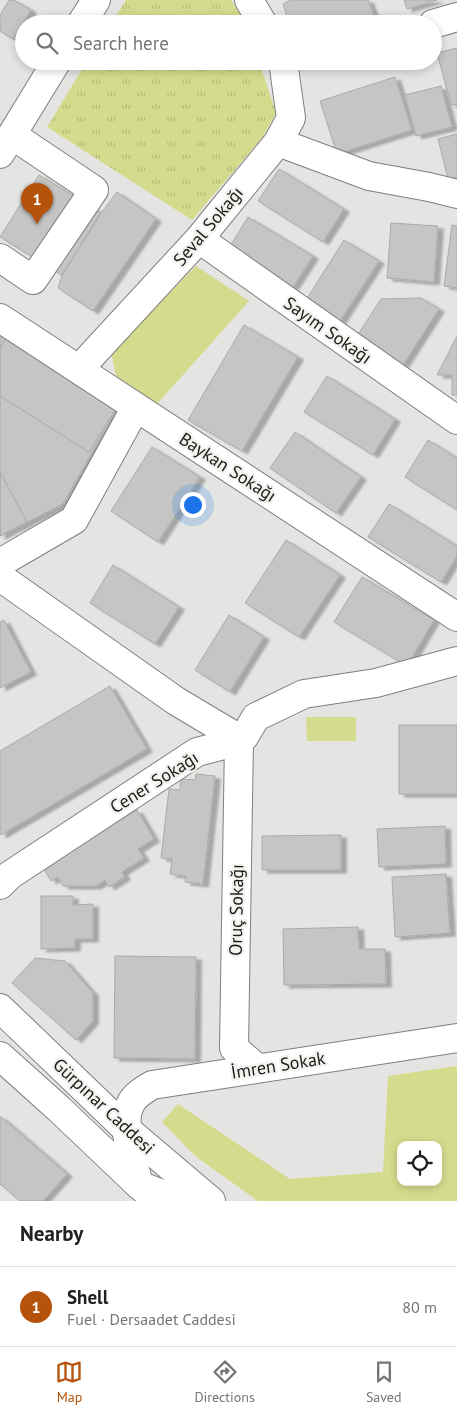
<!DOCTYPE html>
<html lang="en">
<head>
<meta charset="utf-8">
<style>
  :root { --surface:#fff; --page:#f6f6f6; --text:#202124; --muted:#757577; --line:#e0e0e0; --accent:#b45309 }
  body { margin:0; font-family:"PT Sans",sans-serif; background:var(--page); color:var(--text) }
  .controls { position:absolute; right:15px; bottom:15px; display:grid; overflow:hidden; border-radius:10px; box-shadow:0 2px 8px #0003 }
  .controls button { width:45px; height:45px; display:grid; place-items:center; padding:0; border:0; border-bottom:1px solid var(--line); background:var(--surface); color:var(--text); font:25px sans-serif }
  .you { position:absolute; left:192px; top:504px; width:18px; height:18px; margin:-12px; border:4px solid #fff; border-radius:50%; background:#1a73e8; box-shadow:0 0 0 8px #1a73e833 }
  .badge { display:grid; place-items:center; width:32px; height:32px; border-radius:50%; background:var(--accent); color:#fff; font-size:16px; font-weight:700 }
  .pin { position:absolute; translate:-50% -41px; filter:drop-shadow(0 1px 2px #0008) }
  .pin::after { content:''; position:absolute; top:26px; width:18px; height:15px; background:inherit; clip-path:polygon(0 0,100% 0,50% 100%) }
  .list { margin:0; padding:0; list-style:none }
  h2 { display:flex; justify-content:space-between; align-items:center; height:65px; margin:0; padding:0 20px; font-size:21px }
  h2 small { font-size:16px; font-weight:400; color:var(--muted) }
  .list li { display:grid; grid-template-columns:32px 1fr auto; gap:15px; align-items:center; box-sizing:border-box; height:80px; padding:0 20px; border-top:1px solid var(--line) }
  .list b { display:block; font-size:19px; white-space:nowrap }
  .list p { margin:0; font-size:16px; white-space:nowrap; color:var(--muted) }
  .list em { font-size:16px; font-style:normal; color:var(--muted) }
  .icon { flex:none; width:28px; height:28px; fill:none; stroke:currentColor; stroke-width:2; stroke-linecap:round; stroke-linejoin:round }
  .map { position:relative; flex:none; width:457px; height:1201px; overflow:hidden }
  .search { position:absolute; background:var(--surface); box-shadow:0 2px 8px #0003; left:15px; right:15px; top:15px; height:55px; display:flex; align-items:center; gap:12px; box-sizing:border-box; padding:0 18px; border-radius:28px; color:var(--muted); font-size:19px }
  .sheet { height:145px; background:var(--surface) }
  nav { display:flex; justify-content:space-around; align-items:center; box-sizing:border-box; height:70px; border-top:1px solid var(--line); background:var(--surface); font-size:14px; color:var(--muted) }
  nav a { display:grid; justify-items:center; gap:2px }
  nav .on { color:var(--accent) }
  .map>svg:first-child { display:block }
  .green { fill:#d5db8c; fill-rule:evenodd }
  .park { fill:url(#park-tufts) }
  .building { fill:#c5c6c3; stroke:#aaaaa7; filter:url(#shadow) }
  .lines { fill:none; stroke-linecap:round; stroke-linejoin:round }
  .minor-casing { stroke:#7f7f7c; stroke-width:30 }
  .major-casing { stroke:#7f7f7c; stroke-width:30 }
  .minor { stroke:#fff; stroke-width:28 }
  .major { stroke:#fff; stroke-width:28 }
  .labels { text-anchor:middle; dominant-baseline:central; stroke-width:4.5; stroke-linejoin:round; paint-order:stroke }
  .street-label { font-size:18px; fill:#1c1c1b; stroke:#f2f2ef }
</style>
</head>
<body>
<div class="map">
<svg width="457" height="1201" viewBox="0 0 457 1201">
  <defs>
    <pattern id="park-tufts" width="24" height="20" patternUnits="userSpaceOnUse" patternTransform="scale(1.25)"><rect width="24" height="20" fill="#d5db8c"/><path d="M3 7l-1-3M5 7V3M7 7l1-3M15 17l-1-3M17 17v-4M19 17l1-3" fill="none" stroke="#b6bb78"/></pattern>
    <filter id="shadow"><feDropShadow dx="5.5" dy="3" stdDeviation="1" flood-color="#0004"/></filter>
  </defs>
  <rect width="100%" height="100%" fill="#e4e5e2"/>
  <path class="green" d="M 196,266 L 249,301 L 157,404 L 116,376 L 111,352 Z
    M 306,717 L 356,717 L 356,741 L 307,741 Z
    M 457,1066 L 457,1201 L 258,1201 L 195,1156 L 162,1122 L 178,1104 L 290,1179 L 383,1172 L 388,1076 ZM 401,1145 L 438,1145 L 438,1182 L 401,1182 Z"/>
  <path class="park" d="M 126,0 L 231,0 L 246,24 L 111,24 Z
    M 87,61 L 259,61 L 276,113 L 262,138 L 192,220 L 47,127 Z"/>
  <path class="building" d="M 9,0 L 14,0 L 31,10 L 13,39 L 0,31 L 0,15 Z
    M 291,0 L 368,0 L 377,24 L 289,24 L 283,4 Z
    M 404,0 L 437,0 L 407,9 Z
    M 457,48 L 457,104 L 451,105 L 437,53 Z
    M 395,77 L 412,130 L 337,154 L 320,101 Z
    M 441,86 L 452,127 L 416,136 L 405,95 Z
    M 457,134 L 457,177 L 448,179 L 438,139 Z
    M 279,169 L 344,209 L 323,242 L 258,201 Z
    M 39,175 L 101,213 L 62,275 L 0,237 Z
    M 117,192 L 156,219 L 93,311 L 58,288 L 62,275 L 101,213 Z
    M 248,217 L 313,256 L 293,287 L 229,248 Z
    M 391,223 L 438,226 L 434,282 L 387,278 Z
    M 452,225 L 457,226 L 457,288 L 444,286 Z
    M 344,240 L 379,261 L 340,321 L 306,300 Z
    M 421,298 L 439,309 L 403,365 L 357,336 L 381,299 Z
    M 244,325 L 298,357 L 242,451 L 188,420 Z
    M 0,328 L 119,404 L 63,504 L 0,536 Z
    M 9,333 L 119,404 L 89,452 L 0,396 L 0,348 Z
    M 457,336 L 457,395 L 452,395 L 452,375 L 437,375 Z
    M 327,376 L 395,419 L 373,455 L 304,412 Z
    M 295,432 L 361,477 L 336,513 L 270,468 Z
    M 428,440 L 457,458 L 457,510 L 405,477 Z
    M 152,447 L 200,477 L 158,542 L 111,511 Z
    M 0,472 L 27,522 L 0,536 Z
    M 389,504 L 457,546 L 457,556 L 441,582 L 368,537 Z
    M 286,540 L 340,575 L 299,637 L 245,603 Z
    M 113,565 L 179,607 L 155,644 L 90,603 Z
    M 362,577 L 434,620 L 407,666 L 334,622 Z
    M 229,615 L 264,637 L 230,692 L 195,670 Z
    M 4,620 L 31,672 L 0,688 L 0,622 Z
    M 110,686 L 147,749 L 1,835 L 0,833 L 0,751 Z
    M 399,725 L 457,725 L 457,794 L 399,794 Z
    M 196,774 L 215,776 L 203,884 L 185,882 L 186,876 L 170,874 L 172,859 L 161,858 L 169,789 L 180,790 L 181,779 L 195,780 Z
    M 137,810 L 154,839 L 138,849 L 144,858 L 122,872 L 125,877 L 109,887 L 105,880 L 96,886 L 63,886 L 58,877 L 51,881 L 42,866 Z
    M 445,826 L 446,864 L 379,867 L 377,829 Z
    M 341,835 L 341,870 L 262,870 L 262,836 Z
    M 446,874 L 450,933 L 395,937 L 392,877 Z
    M 41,896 L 73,896 L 73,905 L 93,904 L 93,939 L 75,939 L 75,948 L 41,949 Z
    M 358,927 L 359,949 L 385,949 L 386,984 L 284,985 L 283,929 Z
    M 115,956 L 196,957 L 195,1059 L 114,1058 Z
    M 35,958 L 65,961 L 93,993 L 93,1021 L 76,1040 L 12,983 Z
    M 0,1116 L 67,1174 L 43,1201 L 20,1201 L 0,1184 Z"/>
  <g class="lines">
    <defs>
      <path id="minor" d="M 249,0 L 263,24
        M 433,24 L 457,17
        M 278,142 L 369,176 L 429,187 L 457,194
        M 199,239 L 457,420
        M 0,258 L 33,280 L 94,190 L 12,135
        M 0,318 L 457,617
        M 79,369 L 199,239 L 278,142 L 291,118 L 283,61
        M 0,563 L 74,520 L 136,407
        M 0,577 L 176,701 L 228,732 L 239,741
        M 239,741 L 234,1048 L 257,1068
        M 0,885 L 10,875 L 197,752 L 239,741 L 244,737 L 256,717 L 304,694 L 376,683 L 457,661
        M 139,1185 C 134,1163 119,1124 131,1103 C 135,1095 144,1090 152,1085 L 457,1038
        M 139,1185 L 180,1201"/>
      <path id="major" d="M 81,24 L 96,0
        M 0,154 L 57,61
        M 0,1008 L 126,1129 L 211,1201
        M 0,1056 L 58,1108 L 139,1185 L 159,1201"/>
    </defs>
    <use href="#minor" class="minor-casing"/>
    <use href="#major" class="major-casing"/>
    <use href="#minor" class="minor"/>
    <use href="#major" class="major"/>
  </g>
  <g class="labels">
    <g class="street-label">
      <text transform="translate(208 226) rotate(-50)">Seval Sokağı</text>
      <text transform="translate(328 330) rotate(35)">Sayım Sokağı</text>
      <text transform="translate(228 467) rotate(33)">Baykan Sokağı</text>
      <text transform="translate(154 782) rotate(-32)">Cener Sokağı</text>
      <text transform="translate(236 910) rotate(-89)">Oruç Sokağı</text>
      <text transform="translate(278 1065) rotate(-9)">İmren Sokak</text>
      <text transform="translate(104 1106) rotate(43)">Gürpınar Caddesi</text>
    </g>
  </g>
</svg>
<div class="controls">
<button><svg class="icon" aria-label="locate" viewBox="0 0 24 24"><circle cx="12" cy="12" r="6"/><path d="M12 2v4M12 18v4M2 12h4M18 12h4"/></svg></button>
</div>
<div class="you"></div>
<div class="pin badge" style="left:37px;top:224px">1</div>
<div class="search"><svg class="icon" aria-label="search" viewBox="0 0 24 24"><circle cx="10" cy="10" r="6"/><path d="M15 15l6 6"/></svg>Search here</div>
</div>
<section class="sheet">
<h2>Nearby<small></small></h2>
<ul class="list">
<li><span class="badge">1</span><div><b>Shell</b><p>Fuel · Dersaadet Caddesi</p></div><em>80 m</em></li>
</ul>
</section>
<nav>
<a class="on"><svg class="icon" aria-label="map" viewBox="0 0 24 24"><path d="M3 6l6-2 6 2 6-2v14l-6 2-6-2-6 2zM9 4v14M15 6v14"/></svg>Map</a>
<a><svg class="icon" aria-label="directions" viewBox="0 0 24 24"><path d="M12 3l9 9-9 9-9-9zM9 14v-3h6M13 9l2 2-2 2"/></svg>Directions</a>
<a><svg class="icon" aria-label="saved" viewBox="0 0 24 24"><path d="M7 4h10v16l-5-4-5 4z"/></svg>Saved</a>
</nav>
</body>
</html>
